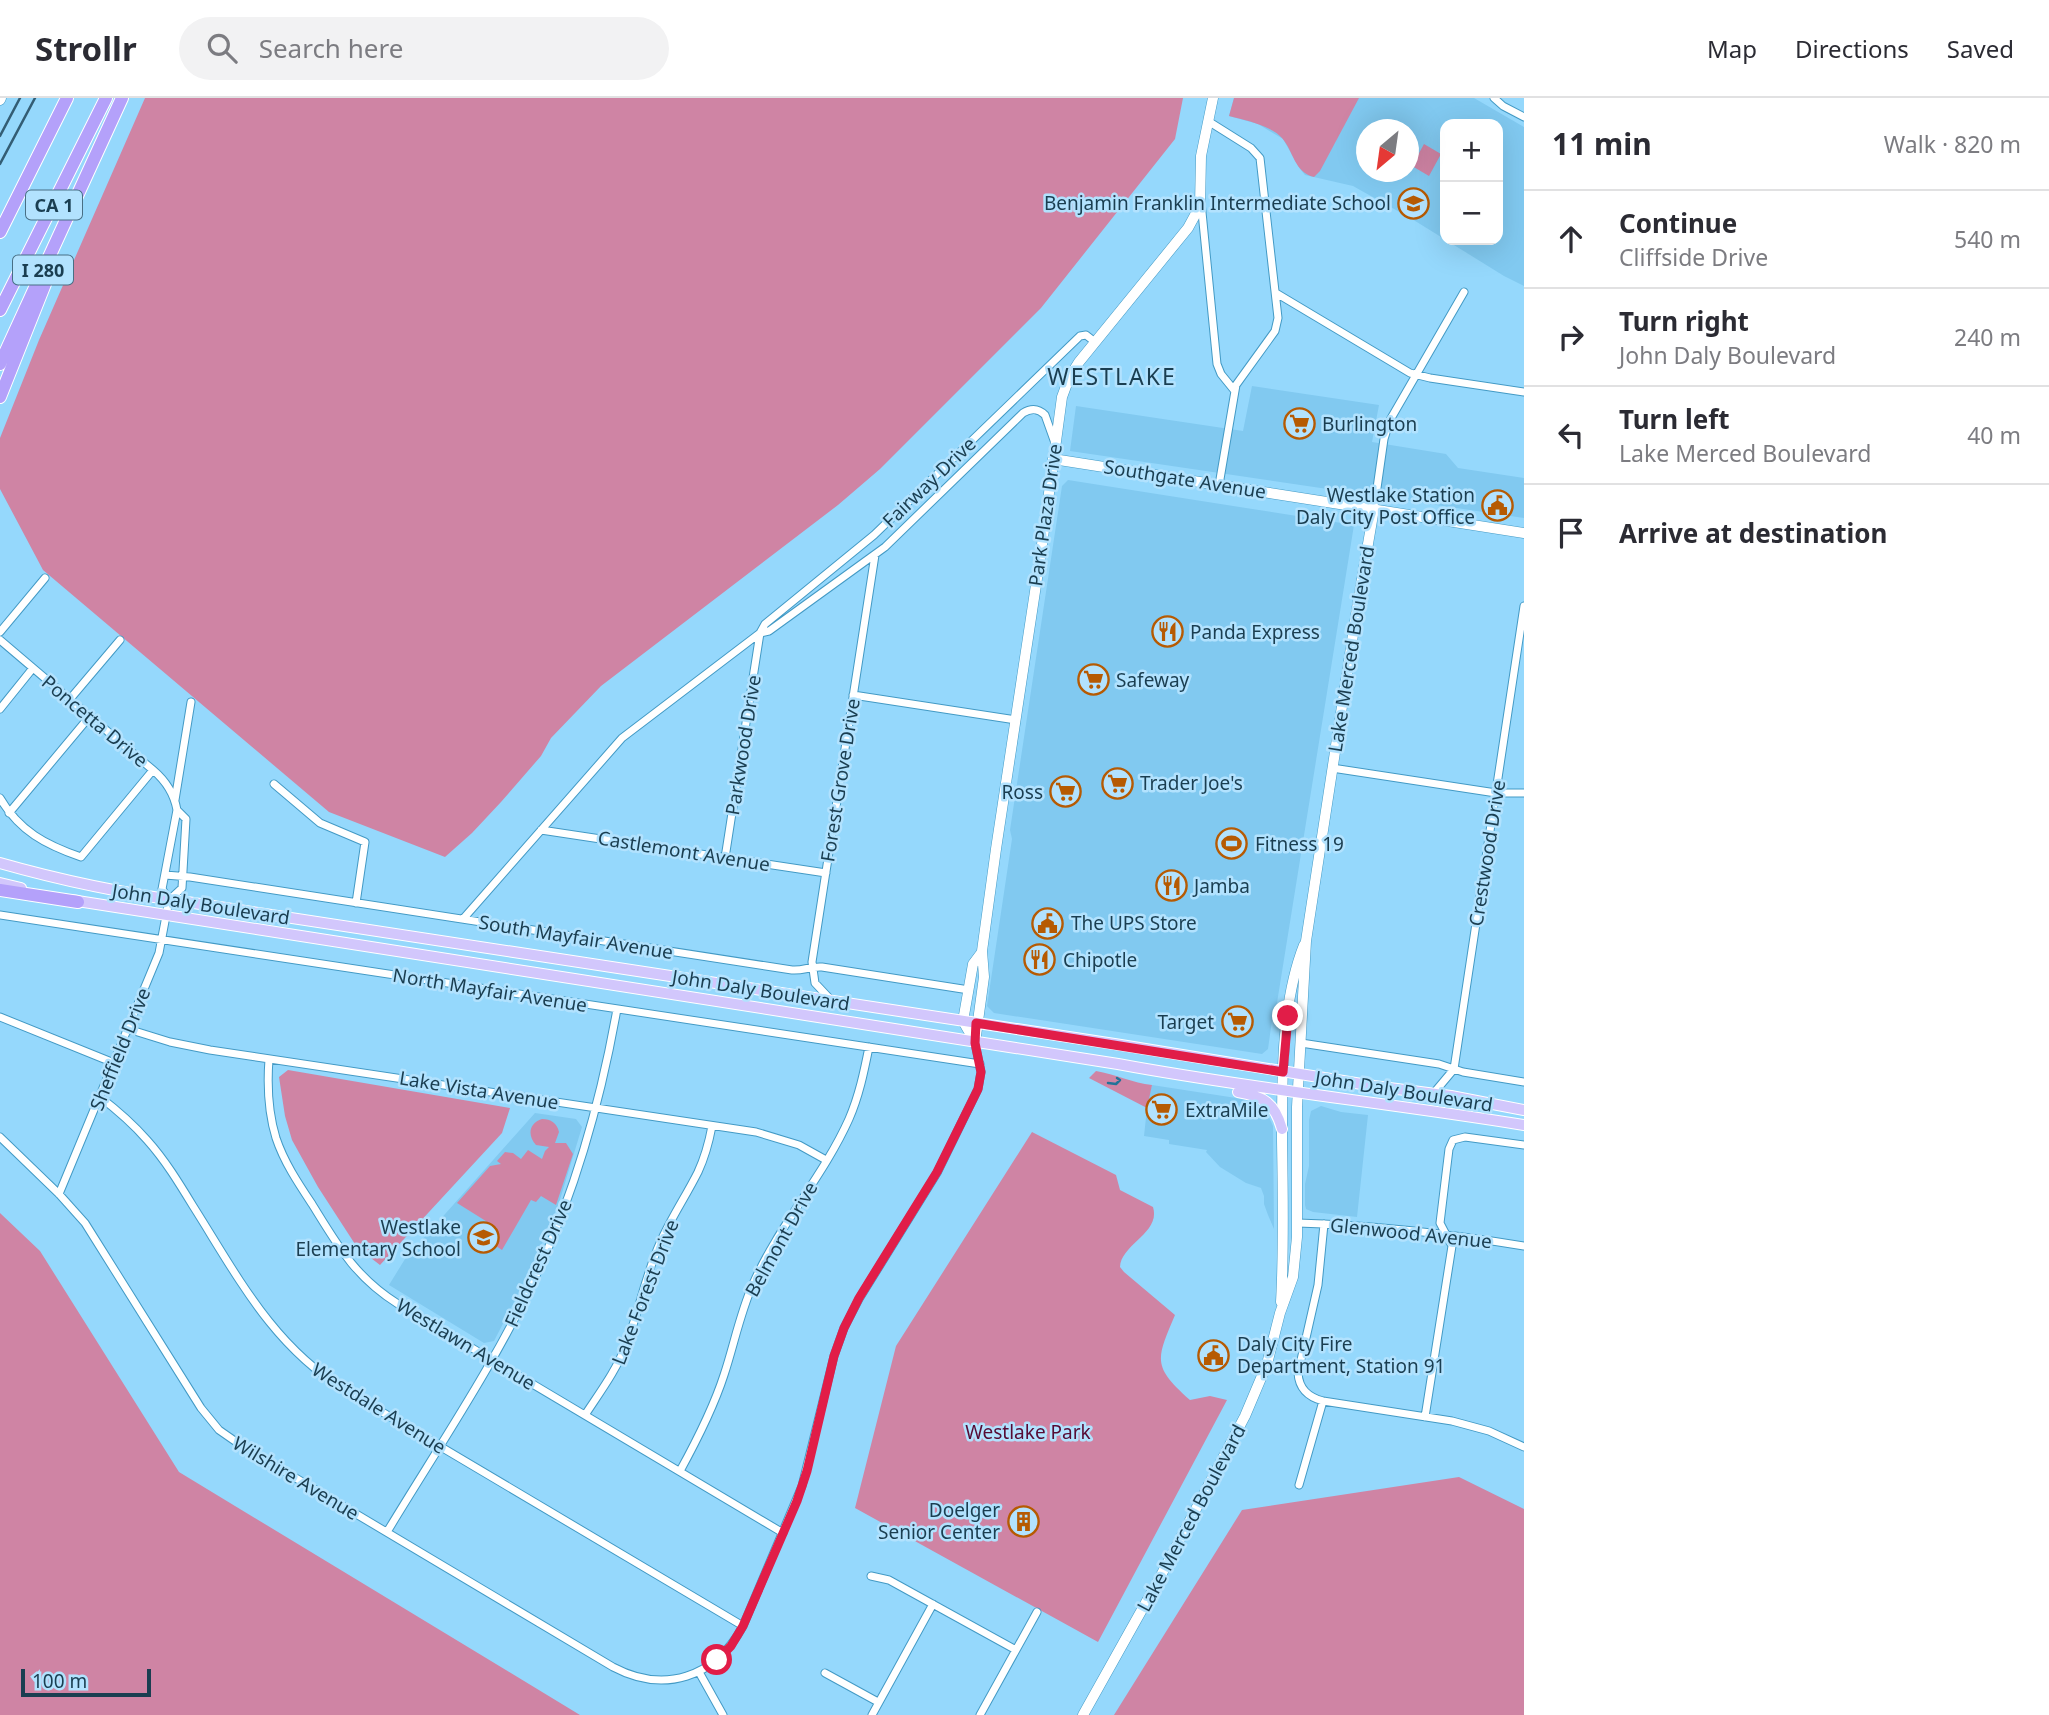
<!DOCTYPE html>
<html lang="en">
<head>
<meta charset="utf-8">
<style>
  :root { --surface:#fff; --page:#f2f2f3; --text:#2b2b33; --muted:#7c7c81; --line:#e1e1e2 }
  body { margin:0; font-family:"Noto Sans",sans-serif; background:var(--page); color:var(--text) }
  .controls { position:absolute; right:21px; top:21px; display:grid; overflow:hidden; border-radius:14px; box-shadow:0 7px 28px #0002 }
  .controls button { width:63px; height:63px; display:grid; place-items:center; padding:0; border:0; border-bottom:2px solid var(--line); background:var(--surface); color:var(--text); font:35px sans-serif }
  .compass { position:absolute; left:1356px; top:21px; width:63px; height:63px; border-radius:50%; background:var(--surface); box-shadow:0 7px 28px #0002; rotate:209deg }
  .scale { position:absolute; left:21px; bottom:18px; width:130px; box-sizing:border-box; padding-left:7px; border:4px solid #1a3e51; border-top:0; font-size:19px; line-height:24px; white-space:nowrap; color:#1a3e51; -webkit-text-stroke:5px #b2e2fe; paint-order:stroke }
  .stop { position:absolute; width:21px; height:21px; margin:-16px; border:5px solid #e11d48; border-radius:50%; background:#fff }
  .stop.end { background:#e11d48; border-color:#fff; box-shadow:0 2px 7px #0008 }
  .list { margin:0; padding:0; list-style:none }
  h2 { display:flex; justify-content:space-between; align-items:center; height:91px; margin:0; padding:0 28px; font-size:30px }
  h2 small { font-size:23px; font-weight:400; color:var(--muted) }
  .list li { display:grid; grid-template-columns:46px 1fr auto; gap:21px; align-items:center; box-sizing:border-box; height:98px; padding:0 28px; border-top:2px solid var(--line) }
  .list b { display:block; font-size:26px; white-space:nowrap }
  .list p { margin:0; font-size:23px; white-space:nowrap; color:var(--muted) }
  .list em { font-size:23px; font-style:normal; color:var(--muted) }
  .icon { flex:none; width:38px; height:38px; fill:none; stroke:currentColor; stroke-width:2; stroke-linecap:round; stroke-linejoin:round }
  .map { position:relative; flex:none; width:1524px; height:1617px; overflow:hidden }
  header { display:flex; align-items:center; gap:42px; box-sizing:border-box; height:98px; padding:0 35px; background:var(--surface); border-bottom:2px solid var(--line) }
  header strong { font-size:33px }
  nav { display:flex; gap:38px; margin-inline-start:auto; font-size:24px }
  .search { width:490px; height:63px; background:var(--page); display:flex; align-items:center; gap:18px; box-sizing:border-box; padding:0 24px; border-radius:38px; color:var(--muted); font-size:26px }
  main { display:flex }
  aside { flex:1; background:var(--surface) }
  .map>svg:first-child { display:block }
  .built { fill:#81c9f0; fill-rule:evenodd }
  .green { fill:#cf84a4 }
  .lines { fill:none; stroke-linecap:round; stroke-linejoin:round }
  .stream { stroke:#237398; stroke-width:2.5 }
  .street-casing { stroke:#439ac5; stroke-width:9 }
  .secondary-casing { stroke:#439ac5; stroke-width:11 }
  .primary-casing { stroke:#fff; stroke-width:12 }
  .highway-casing { stroke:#fff; stroke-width:14 }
  .street { stroke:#fff; stroke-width:7 }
  .secondary { stroke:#fff; stroke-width:10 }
  .primary { stroke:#d2c7fc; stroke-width:10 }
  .highway { stroke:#b4a1fa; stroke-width:12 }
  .rail { stroke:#335d74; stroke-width:2.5 }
  .route { stroke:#e11d48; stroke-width:9 }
  .labels { text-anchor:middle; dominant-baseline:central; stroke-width:5; stroke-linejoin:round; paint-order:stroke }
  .shield { fill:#b2e2fe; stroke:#486f85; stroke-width:2 }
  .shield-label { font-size:18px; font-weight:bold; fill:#1a3e51 }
  .poi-label { font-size:19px; fill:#1a3e51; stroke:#b2e2fe; text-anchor:start }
  .street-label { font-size:19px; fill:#1a3e51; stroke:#b2e2fe }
  .park-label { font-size:19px; fill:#560b34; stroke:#b2e2fe }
  .quarter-label { font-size:23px; letter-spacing:2px; fill:#1a3e51; stroke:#b2e2fe }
</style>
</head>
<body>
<header>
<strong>Strollr</strong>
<div class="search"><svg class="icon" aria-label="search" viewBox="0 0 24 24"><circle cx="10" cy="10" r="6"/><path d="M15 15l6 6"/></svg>Search here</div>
<nav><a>Map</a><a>Directions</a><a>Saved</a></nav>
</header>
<main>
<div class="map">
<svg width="1524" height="1617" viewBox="0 0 1524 1617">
  <rect width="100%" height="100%" fill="#95d8fc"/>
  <path class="built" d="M 1234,0 L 1474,0 L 1524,29 L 1524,188 L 1504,178 L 1412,121 L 1353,88 L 1305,77 L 1300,71 L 1283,41 L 1258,26 L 1229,18 ZM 1445,26 L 1498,26 L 1498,142 L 1445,142 ZM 1366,32 L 1408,32 L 1408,74 L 1366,74 Z
    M 1252,288 L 1379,307 L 1372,344 L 1446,356 L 1458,370 L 1524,380 L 1524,420 L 1070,353 L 1076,308 L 1243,333 Z
    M 1068,382 L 1354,427 L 1276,911 L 1273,915 L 1268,951 L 1262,956 L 994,915 L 987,908 L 1012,741 L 1010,732 L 1062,388 Z
    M 1152,987 L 1249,1002 L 1260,1007 L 1266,1013 L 1273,1028 L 1274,1131 L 1268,1117 L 1264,1106 L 1264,1098 L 1261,1090 L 1246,1085 L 1220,1069 L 1206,1054 L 1207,1052 L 1169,1046 L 1169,1042 L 1144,1038 L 1148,1001 Z
    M 1321,1008 L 1341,1014 L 1368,1017 L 1357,1119 L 1313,1114 L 1306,1111 L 1305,1107 L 1305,1086 L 1309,1068 L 1309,1022 L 1311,1013 Z
    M 535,1015 L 576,1021 L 582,1029 L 558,1108 L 530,1173 L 494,1243 L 484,1245 L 389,1187 L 405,1161 Z"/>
  <path class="green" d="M 145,0 L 1183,0 L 1175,41 L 1041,210 L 880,371 L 838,407 L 601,588 L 551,640 L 541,658 L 501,704 L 472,735 L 445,759 L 329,714 L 43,472 L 0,391 L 0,340 L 39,242 Z
    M 1234,0 L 1359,0 L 1320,73 L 1314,79 C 1294,74 1294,54 1282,40 C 1272,28 1245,22 1229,18 Z
    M 1424,46 L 1441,56 L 1429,78 L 1412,68 Z
    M 288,972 L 510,1010 L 502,1035 L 380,1167 L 367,1157 L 364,1160 L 318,1089 L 292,1042 L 285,1018 L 279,979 Z
    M 1096,973 C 1115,976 1133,985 1152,987 L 1147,1010 L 1089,980 Z
    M 542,1021 C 551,1021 557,1025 559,1034 L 555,1045 L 566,1045 L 573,1056 L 556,1107 L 541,1098 L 536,1104 L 531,1102 L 502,1152 L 490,1144 L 497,1134 L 497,1130 L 457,1105 L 490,1068 L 501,1066 L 497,1063 L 505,1054 L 513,1055 L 521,1061 L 528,1052 L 542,1061 L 545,1053 L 549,1049 L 536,1047 C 527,1037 529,1025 542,1021 Z
    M 1032,1034 L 1116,1077 L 1120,1092 L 1153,1109 C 1161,1135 1121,1146 1120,1169 L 1124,1174 L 1175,1217 C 1156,1262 1152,1268 1190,1302 L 1210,1298 L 1227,1302 L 1098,1544 L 855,1410 L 896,1248 Z
    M 0,1115 L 40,1153 L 179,1374 L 580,1617 L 0,1617 Z
    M 1459,1379 L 1524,1411 L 1524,1617 L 1114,1617 L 1242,1412 Z"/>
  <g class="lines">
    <path class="stream" d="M 1108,985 L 1116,986 L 1120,982 L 1117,980"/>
    <defs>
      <path id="street" d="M 1494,0 L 1503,8 L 1524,19
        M 1208,23 L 1251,50 L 1260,60 L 1278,220 L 1275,233 L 1236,287 L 1219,387
        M 1201,104 L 1217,266 L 1221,276 L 1234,292
        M 1276,195 L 1410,275 L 1430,280 L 1524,294
        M 1374,411 L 1384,341 L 1390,322 L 1464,194
        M 0,534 L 45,480
        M 0,542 L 153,672 C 166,683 174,695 177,712 L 162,791 L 169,802
        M 853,597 L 1016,622
        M 70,601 L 120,542
        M 0,611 L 33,570
        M 1332,670 L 1496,695 L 1524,695
        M 274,686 L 320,725 L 365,744 L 356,805
        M 0,700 C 19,733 46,747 81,759 L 153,672
        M 175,702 L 191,604
        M 9,715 L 90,618
        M 541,732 L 826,775
        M 725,760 L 760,535 L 765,526 L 874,437 L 1080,238 L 1086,237 L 1095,244
        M 165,777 L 190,779 L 792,872 C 803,873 811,868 822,869 L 969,892
        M 169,802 L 182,790 L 186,721 L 177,712
        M 0,817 L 980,966
        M 463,821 L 622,640 L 760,535 L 769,533 L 885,449 L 1023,315 C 1031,310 1038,310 1045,317 L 1055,345
        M 831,902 L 815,885 L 812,864 L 875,457
        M 0,919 L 114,965
        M 128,931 L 170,944 L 210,952 L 756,1034 L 799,1047 L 826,1062
        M 1301,945 L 1439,966 L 1463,974 L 1524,984
        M 269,961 C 267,988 268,1014 276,1040 C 284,1064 298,1085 312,1106 C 338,1148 355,1179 398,1206 L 783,1435
        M 1433,996 L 1454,971 L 1524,508
        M 100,999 C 117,1012 133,1026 147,1042 C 165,1062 179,1085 193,1108 C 238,1179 272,1247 345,1292 L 743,1528
        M 0,1039 L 59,1096 L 85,1125 L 201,1310 L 219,1332 L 242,1348 L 613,1569 C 664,1596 715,1580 743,1528 L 802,1388 L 834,1258 L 844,1230 L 859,1201 L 937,1075 L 978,991 L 981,974 L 975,945
        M 59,1096 L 159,855 L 169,802
        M 1298,1125 C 1373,1127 1450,1136 1524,1148
        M 1324,1126 L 1318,1187 L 1298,1275 C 1299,1291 1308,1299 1323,1303 L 1452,1323 L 1489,1333 L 1524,1349
        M 585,1317 C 600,1294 616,1273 626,1247 C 639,1214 645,1178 660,1145 C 671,1120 686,1098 698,1074 C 705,1059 709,1044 712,1028
        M 1425,1319 L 1452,1148 L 1440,1125 L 1449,1051 L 1453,1042 L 1465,1039 L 1524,1047
        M 680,1373 C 697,1342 713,1311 724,1277 C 734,1247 740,1215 753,1186 C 779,1127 823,1079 849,1021 C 859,998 864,974 869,949
        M 1299,1387 L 1323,1303
        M 387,1434 C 439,1348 497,1263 539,1171 C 577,1088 601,1001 617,911
        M 871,1478 L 889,1482 L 1016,1552
        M 699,1574 L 723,1617
        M 825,1575 L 878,1604
        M 872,1617 L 933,1506
        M 980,1617 L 1037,1514"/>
      <path id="secondary" d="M 0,2 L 1,0
        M 1053,361 L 1524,435
        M 975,944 L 963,923 L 973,866 L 982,854
        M 975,945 L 984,879 L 982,853 L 996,751 L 1041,454 L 1062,299 L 1069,280 L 1079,264 L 1188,130 L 1200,108 L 1201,58 L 1213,0
        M 1281,1204 C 1284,1151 1283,1097 1282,1043 C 1282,982 1281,905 1304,847
        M 1083,1617 L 1158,1483 L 1245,1318 L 1267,1266 L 1280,1215 L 1293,1179 L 1297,1139 L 1297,1009 L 1306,843 L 1358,504 L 1374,411"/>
      <path id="primary" d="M 0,765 C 63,783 122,795 187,804 L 1121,947 L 1374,988 L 1451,998 L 1524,1012
        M 0,785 L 21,790
        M 71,802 L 1118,966 C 1252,991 1389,1005 1524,1027
        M 1238,994 C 1263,998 1275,1005 1282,1031"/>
      <path id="highway" d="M 0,134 L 67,0
        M 0,212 L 106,0
        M 0,266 L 122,0
        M 0,299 L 45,186
        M 0,792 L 78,804"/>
    </defs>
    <use href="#street" class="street-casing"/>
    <use href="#secondary" class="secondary-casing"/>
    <use href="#primary" class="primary-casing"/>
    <use href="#highway" class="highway-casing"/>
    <use href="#street" class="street"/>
    <use href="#secondary" class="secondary"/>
    <use href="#primary" class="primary"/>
    <use href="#highway" class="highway"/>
    <path class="rail" d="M 0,38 L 20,0
      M 0,66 L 35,0"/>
  </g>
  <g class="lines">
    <path class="route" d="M 717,1562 L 731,1548 L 743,1528 L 797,1403 L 807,1373 L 834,1258 L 844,1230 L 859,1200 L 937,1074 L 978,991 L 981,974 L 975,945 L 976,925 L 1283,974 L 1288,918"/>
  </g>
  <defs>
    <symbol id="school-ring" viewBox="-11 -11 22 22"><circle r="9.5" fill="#b2e2fe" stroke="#b65a02" stroke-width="1.5"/><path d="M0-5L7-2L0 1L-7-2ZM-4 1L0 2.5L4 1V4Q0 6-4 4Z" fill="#b65a02"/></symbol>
    <symbol id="supermarket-ring" viewBox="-11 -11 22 22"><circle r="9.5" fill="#b2e2fe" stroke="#b65a02" stroke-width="1.5"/><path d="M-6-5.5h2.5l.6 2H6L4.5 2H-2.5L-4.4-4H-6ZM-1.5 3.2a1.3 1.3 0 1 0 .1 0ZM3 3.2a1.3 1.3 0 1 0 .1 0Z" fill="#b65a02"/></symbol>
    <symbol id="civic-ring" viewBox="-11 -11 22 22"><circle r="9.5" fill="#b2e2fe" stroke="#b65a02" stroke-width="1.5"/><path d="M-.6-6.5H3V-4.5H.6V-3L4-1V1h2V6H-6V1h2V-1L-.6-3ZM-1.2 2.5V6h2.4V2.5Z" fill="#b65a02"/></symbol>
    <symbol id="restaurant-ring" viewBox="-11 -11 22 22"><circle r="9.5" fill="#b2e2fe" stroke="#b65a02" stroke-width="1.5"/><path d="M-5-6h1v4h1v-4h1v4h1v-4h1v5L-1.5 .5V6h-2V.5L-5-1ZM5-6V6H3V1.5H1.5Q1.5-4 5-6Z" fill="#b65a02"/></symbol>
    <symbol id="stadium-ring" viewBox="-11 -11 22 22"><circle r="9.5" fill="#b2e2fe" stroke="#b65a02" stroke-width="1.5"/><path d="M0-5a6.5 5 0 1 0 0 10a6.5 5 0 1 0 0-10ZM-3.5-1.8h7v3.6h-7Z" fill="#b65a02"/></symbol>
    <symbol id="building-ring" viewBox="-11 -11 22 22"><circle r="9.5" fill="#b2e2fe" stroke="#b65a02" stroke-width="1.5"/><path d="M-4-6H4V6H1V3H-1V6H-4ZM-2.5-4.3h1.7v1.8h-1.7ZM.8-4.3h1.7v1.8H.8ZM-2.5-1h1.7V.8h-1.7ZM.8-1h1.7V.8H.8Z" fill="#b65a02"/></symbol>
  </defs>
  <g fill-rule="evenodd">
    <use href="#school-ring" x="1396" y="88" width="35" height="35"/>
    <use href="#supermarket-ring" x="1282" y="308" width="35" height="35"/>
    <use href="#civic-ring" x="1480" y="390" width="35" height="35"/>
    <use href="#restaurant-ring" x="1150" y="516" width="35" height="35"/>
    <use href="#supermarket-ring" x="1076" y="564" width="35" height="35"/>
    <use href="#supermarket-ring" x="1100" y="668" width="35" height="35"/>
    <use href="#supermarket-ring" x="1048" y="676" width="35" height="35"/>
    <use href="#stadium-ring" x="1214" y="728" width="35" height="35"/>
    <use href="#restaurant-ring" x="1154" y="770" width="35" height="35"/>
    <use href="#civic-ring" x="1030" y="808" width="35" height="35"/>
    <use href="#restaurant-ring" x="1022" y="844" width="35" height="35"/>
    <use href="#supermarket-ring" x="1220" y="906" width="35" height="35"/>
    <use href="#supermarket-ring" x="1144" y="994" width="35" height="35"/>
    <use href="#school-ring" x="466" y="1122" width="35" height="35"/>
    <use href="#civic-ring" x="1196" y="1240" width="35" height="35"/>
    <use href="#building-ring" x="1006" y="1406" width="35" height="35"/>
  </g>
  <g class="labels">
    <g class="shield">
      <rect x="26" y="92.5" width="56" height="29" rx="5"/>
      <rect x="13" y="157.5" width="60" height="29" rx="5"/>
    </g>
    <g class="shield-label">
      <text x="54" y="107">CA 1</text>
      <text x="43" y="172">I 280</text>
    </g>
    <g class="poi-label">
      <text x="1391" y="105" text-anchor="end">Benjamin Franklin Intermediate School</text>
      <text x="1322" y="326">Burlington</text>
      <text x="1475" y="397" text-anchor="end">Westlake Station<tspan x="1475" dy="22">Daly City Post Office</tspan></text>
      <text x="1190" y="534">Panda Express</text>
      <text x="1116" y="582">Safeway</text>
      <text x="1140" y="685">Trader Joe's</text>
      <text x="1043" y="694" text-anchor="end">Ross</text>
      <text x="1255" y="746">Fitness 19</text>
      <text x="1194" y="788">Jamba</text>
      <text x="1071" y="825">The UPS Store</text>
      <text x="1063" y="862">Chipotle</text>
      <text x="1214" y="924" text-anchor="end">Target</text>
      <text x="1185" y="1012">ExtraMile</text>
      <text x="461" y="1129" text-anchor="end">Westlake<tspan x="461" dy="22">Elementary School</tspan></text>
      <text x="1237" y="1246">Daly City Fire<tspan x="1237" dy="22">Department, Station 91</tspan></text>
      <text x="1000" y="1412" text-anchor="end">Doelger<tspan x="1000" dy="22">Senior Center</tspan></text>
    </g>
    <g class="street-label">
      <text transform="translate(1185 381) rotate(9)">Southgate Avenue</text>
      <text transform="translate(929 384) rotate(-44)">Fairway Drive</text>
      <text transform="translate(1045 417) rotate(-82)">Park Plaza Drive</text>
      <text transform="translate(1351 551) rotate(-81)">Lake Merced Boulevard</text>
      <text transform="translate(95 623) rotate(40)">Poncetta Drive</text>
      <text transform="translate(743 647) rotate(-81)">Parkwood Drive</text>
      <text transform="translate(840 682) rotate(-81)">Forest Grove Drive</text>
      <text transform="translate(684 753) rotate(9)">Castlemont Avenue</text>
      <text transform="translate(1487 755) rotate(-81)">Crestwood Drive</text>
      <text transform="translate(201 806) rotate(9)">John Daly Boulevard</text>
      <text transform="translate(576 839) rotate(9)">South Mayfair Avenue</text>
      <text transform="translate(490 892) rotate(9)">North Mayfair Avenue</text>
      <text transform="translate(761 892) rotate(9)">John Daly Boulevard</text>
      <text transform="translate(120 951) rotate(-68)">Sheffield Drive</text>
      <text transform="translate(479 992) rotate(9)">Lake Vista Avenue</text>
      <text transform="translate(1404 993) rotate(9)">John Daly Boulevard</text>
      <text transform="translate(1411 1135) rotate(6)">Glenwood Avenue</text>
      <text transform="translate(781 1141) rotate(-61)">Belmont Drive</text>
      <text transform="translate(538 1165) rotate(-66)">Fieldcrest Drive</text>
      <text transform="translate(645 1194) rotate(-69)">Lake Forest Drive</text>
      <text transform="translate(466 1246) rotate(31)">Westlawn Avenue</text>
      <text transform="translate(379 1310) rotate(32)">Westdale Avenue</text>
      <text transform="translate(296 1380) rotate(31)">Wilshire Avenue</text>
      <text transform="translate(1191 1420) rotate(-62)">Lake Merced Boulevard</text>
    </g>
    <g class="park-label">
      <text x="1028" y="1334">Westlake Park</text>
    </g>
    <g class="quarter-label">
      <text x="1112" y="278">WESTLAKE</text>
    </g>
  </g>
</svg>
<div class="controls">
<button>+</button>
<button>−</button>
</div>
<svg class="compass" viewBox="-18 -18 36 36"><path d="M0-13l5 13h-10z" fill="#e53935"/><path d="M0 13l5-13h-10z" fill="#7c7c81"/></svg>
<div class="scale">100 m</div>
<div class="stop" style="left:717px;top:1562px"></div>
<div class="stop end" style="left:1288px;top:918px"></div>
</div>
<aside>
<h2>11 min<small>Walk · 820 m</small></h2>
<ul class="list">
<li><svg class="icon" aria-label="ahead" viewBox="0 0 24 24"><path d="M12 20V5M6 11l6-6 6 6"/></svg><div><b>Continue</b><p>Cliffside Drive</p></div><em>540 m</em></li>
<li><svg class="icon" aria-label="right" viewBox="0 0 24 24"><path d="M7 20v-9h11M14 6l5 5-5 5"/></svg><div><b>Turn right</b><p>John Daly Boulevard</p></div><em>240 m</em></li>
<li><svg class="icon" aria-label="left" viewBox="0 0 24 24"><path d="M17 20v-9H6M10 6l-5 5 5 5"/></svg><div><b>Turn left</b><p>Lake Merced Boulevard</p></div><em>40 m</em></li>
<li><svg class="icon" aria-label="arrive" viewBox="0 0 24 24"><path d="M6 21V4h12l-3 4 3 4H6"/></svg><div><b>Arrive at destination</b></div></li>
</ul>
</aside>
</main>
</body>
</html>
